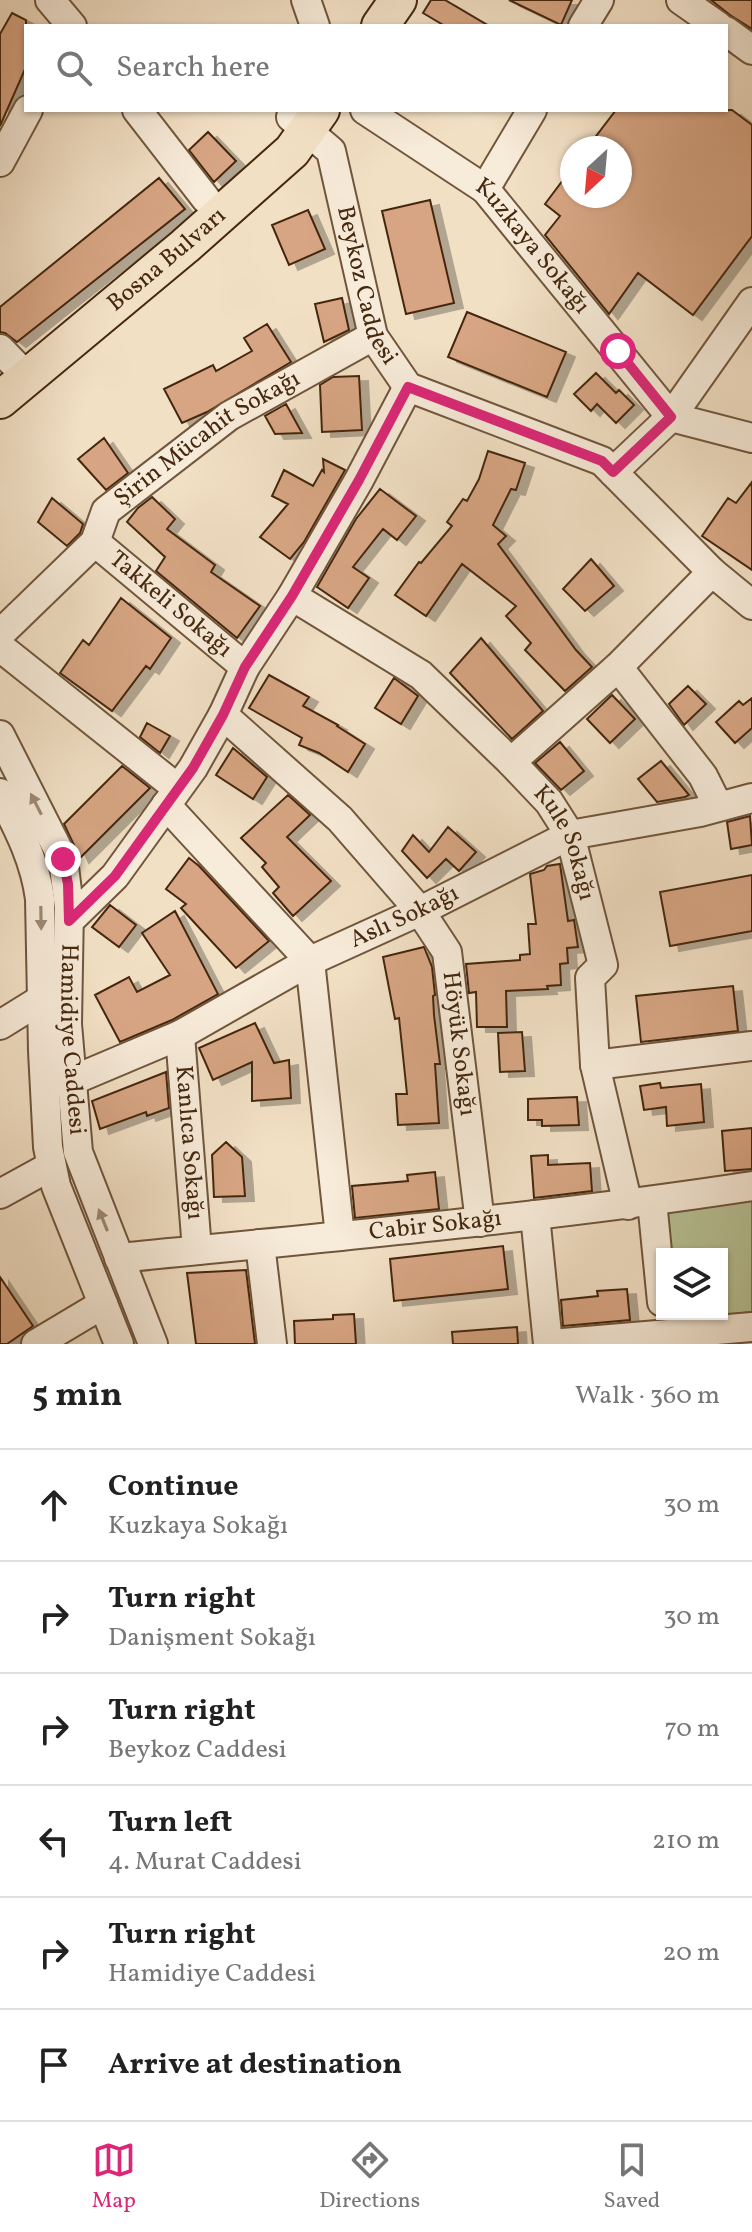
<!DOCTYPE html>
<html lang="en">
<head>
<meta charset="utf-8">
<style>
  :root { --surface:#fff; --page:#f2f2f2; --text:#222; --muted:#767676; --line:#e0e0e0; --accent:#db2777 }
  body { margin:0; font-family:Vollkorn,serif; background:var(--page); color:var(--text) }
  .controls { position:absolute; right:24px; bottom:24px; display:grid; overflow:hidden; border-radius:0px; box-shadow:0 2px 6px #0004 }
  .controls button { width:72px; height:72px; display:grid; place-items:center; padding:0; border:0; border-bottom:2px solid var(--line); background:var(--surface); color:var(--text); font:40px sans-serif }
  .compass { position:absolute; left:560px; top:136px; width:72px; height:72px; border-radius:50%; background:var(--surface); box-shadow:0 2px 6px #0004; rotate:206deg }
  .stop { position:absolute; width:24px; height:24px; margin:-18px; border:6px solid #db2777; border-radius:50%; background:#fff }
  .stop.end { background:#db2777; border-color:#fff; box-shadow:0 2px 8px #0008 }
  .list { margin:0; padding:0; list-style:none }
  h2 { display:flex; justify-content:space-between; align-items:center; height:104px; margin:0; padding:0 32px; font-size:34px }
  h2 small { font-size:26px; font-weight:400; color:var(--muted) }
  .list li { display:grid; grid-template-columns:52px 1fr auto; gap:24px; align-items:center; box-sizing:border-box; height:112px; padding:0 32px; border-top:2px solid var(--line) }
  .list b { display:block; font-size:30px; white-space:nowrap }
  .list p { margin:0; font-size:26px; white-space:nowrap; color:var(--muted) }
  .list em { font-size:26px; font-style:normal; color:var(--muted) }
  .icon { flex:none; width:44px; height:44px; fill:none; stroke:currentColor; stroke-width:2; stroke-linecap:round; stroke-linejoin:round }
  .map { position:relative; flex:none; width:752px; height:1344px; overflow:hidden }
  .search { position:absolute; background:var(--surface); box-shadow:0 2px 6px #0004; left:24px; right:24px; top:24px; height:88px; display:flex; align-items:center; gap:20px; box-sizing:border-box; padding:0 28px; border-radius:0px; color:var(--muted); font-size:30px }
  .sheet { height:776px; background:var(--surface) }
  nav { display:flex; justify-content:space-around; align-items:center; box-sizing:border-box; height:112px; border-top:2px solid var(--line); background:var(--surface); font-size:22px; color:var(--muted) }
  nav a { display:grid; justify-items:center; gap:4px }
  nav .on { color:var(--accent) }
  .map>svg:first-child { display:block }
  .green { fill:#b8c397; stroke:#7e7653; stroke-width:2 }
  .building { fill:#d7a583; stroke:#45280f; stroke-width:2; filter:url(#shadow) }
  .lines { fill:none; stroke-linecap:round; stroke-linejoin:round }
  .minor-casing { stroke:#70563c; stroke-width:32 }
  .major-casing { stroke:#45280f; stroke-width:40 }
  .minor { stroke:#f7ebd9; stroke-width:28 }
  .major { stroke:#f2e0c5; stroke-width:36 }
  .oneway { fill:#9e8a74 }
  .route { stroke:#db2777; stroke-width:10 }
  .labels { text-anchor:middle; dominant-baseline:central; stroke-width:6; stroke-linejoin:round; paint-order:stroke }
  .street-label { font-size:24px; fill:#45280f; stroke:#f7ebd9 }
</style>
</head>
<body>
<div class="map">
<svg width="752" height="1344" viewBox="0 0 752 1344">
  <defs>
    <filter id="shadow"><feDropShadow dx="9" dy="5" stdDeviation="0" flood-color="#0004"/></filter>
  </defs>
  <rect width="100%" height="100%" fill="#f2e0c5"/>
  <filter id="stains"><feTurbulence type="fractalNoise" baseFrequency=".0025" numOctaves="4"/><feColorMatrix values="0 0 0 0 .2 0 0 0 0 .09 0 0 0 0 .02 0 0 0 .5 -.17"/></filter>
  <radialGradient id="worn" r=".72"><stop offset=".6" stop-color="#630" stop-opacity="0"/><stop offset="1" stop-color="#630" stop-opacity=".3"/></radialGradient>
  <path class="green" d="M 752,1200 L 752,1312 L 670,1321 L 669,1314 L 722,1314 L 722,1254 L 663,1254 L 657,1210 Z"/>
  <path class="building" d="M 431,0 L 445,0 L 489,26 L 445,26 L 423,13 Z
    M 509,0 L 572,0 L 561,25 Z
    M 711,0 L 752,0 L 752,29 L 730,15 Z
    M 12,13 L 26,20 L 26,67 L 0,126 L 0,34 Z
    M 616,110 L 732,110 L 752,125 L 752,236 L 693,315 L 638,273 L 609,314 L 545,235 L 560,216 L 545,204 L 572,168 L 572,196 L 620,196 L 620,148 L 587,148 Z
    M 208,132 L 236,161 L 214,182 L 189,150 Z
    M 159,178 L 185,209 L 17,342 L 5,333 L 0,332 L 0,307 Z
    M 430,200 L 454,303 L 406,314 L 382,211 Z
    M 308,210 L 325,249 L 289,265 L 272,225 Z
    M 342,298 L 349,330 L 324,342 L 315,304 Z
    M 467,312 L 566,352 L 547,397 L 448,357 Z
    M 267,324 L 291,362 L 207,412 L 182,423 L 164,389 L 213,365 L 216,371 L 252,351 L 244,338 Z
    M 596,373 L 616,393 L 619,390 L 634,405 L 616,423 L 597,404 L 591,411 L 574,394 Z
    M 359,376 L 362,430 L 322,432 L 320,385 L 333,377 Z
    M 286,404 L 302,433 L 275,434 L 265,416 Z
    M 104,438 L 128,473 L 106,490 L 78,459 Z
    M 488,451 L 525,463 L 516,490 L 511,489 L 493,525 L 506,536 L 498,544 L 576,650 L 592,667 L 565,691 L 525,650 L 531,643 L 506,616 L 516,606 L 462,564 L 426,616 L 395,595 L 419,562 L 421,563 L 452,526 L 447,522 L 463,499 L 467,501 L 479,479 Z
    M 323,459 L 345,470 L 304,542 L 290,559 L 260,537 L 288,504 L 272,496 L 284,470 L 313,486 L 322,470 L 324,472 Z
    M 752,482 L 752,570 L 702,536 L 728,498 L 736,503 Z
    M 380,489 L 416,516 L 397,540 L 383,529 L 353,567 L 369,578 L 348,608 L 317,587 L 356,519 Z
    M 152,497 L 175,519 L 167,529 L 215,565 L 211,572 L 260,606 L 237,638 L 156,571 L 165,557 L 127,522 L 138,508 Z
    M 52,498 L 83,524 L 80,533 L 67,546 L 38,522 Z
    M 591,559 L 614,586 L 585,611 L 563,589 Z
    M 121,598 L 171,638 L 150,669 L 146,666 L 112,711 L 60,673 L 83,640 L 89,645 Z
    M 481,638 L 543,711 L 512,739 L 450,673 Z
    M 269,675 L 309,697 L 303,706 L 338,725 L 337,726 L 365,744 L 348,772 L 319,753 L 299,745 L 302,738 L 249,708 Z
    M 394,678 L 418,696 L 401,724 L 375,708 Z
    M 688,686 L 706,704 L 684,725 L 669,704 Z
    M 612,695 L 635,719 L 610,743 L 587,719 Z
    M 752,698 L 752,728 L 735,743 L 716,722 L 739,701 L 743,705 Z
    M 147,723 L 170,736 L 160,753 L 140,737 Z
    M 560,742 L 584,771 L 561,790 L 535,763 Z
    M 233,748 L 267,777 L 253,799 L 216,775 Z
    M 661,761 L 689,795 L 685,797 L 657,802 L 638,779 Z
    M 122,766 L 150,788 L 80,858 L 64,824 Z
    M 288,795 L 310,815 L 287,837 L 331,881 L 293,916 L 273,893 L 279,887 L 262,867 L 266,863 L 241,838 Z
    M 750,816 L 752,845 L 731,849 L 727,822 Z
    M 448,827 L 476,852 L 459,871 L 446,859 L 427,878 L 402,851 L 413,835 L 429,852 Z
    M 189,858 L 199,866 L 269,941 L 236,968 L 181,908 L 186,904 L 166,889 Z
    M 560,864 L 568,921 L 574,920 L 578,947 L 567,948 L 568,963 L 560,964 L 561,985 L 547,986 L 548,989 L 506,991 L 507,1027 L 477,1027 L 476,992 L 469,993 L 466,964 L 520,960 L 520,955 L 530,954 L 528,924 L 536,924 L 530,874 L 544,870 L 547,866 Z
    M 752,875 L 752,931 L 670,946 L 660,892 Z
    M 110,905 L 136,925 L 119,947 L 92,927 Z
    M 175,911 L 218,994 L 172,1020 L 120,1042 L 95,995 L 129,977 L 137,992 L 170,975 L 142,933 Z
    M 424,947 L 432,967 L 435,995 L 433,996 L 434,1015 L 440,1064 L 435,1064 L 439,1123 L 398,1125 L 396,1094 L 407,1094 L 399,1018 L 395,1019 L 383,957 Z
    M 733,986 L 738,1031 L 641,1042 L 636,996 Z
    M 255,1023 L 274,1063 L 289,1060 L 291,1098 L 252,1101 L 252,1062 L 213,1080 L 199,1048 Z
    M 522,1032 L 525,1071 L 500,1072 L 498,1033 Z
    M 166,1072 L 169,1108 L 147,1116 L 146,1112 L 100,1129 L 92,1101 Z
    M 660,1083 L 661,1088 L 701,1084 L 704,1122 L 667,1126 L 666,1107 L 644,1110 L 640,1086 Z
    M 577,1097 L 579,1125 L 542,1126 L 542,1120 L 528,1120 L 528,1099 Z
    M 752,1128 L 752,1169 L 725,1171 L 722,1131 Z
    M 226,1142 L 242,1157 L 245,1196 L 214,1197 L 212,1155 Z
    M 548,1155 L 548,1165 L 590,1163 L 592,1191 L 534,1198 L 531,1156 Z
    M 435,1172 L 439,1209 L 355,1218 L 352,1186 L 408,1181 L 407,1175 Z
    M 503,1246 L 508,1289 L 394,1301 L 390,1259 Z
    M 246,1270 L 255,1344 L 196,1344 L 187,1273 Z
    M 0,1277 L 33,1326 L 7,1344 L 0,1344 Z
    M 627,1289 L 630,1320 L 563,1326 L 561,1300 L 598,1296 L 597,1291 Z
    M 354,1314 L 356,1344 L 295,1344 L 294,1321 L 333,1319 L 333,1315 Z
    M 517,1327 L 518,1344 L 453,1344 L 452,1332 Z"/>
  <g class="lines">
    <defs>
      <g id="minor">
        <path d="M 50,0 L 72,26"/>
        <path d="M 306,0 L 315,26"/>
        <path d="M 681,0 L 718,26"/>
        <path d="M 583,26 L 599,0"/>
        <path d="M 726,31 L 752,50"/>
        <path d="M 137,110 L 206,199"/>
        <path id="s1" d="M 365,110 L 485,189 L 671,417 L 752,438"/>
        <path id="s2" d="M 291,117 L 331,151 L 373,336 L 408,387 L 602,461 L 712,572 L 752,605"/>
        <path d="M 0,162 L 28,110"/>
        <path d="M 485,189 L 532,110"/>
        <path d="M 0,349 L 27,377"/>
        <path d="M 613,472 L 671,417 L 752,302"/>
        <path id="s3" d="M 95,542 L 245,667"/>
        <path id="s4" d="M 292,596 L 421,675 L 511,762 L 549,802 L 570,835 L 603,965 L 590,978 L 595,1065 L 628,1205"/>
        <path id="s5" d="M 0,634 L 95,542 L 106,511 L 229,416 L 373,336"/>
        <path d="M 0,647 L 177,788"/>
        <path d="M 618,667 L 703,776 L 718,806"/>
        <path id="s6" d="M 223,715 L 340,819 L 420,911 L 447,952 L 480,1222"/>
        <path id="s7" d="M 0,735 L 63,859 L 69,907 L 67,1024 L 78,1152 L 153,1344"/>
        <path d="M 511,762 L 618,667 L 712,572"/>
        <path d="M 0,793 C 18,828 35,860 40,899 L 43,1051 L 48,1147 L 56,1186 L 119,1344"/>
        <path d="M 166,805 L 310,961 L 340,1236"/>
        <path d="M 69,921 L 115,876 L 193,768 L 223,715 L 245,667 L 292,596 L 359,480 L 408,387"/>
        <path d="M 0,1025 L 42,999 L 52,989"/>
        <path id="s8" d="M 180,1035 L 197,1250"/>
        <path d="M 595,1065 L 752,1046"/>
        <path id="s9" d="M 71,1081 L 180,1035 L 310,961 L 420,911 L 570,835 L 700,812 L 752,798"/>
        <path d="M 0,1194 L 51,1166"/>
        <path d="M 652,1201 L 662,1302"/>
        <path d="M 535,1215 L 548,1344"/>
        <path d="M 260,1244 L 272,1344"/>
        <path id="s10" d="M 119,1258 C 330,1237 542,1218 752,1186"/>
        <path d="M 36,1344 L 103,1304"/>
        <path d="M 551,1344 L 752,1327"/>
      </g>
      <g id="major">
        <path d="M 380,26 L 398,0"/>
        <path id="s11" d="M 0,400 L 185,246 L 292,151 L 321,110"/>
      </g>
    </defs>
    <use href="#minor" class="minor-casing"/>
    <use href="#major" class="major-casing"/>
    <use href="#minor" class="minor"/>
    <use href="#major" class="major"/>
  </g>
  <defs><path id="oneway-solid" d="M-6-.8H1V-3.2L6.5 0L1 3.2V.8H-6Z" transform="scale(2)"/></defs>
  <g class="oneway">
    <use href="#oneway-solid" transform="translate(36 804) rotate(-117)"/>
    <use href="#oneway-solid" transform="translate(41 918) rotate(89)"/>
    <use href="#oneway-solid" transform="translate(103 1220) rotate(-112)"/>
  </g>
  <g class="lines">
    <path class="route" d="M 63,859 L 68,884 L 69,921 L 115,876 L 193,768 L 223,715 L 245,667 L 292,596 L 359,480 L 408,387 L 602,461 L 613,472 L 671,417 L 618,351"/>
  </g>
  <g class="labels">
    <g class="street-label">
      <text stroke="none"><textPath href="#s1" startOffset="218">Kuzkaya Sokağı</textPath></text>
      <text stroke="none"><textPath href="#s11" startOffset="218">Bosna Bulvarı</textPath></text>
      <text stroke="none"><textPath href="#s2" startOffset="192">Beykoz Caddesi</textPath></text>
      <text stroke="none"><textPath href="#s5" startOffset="290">Şirin Mücahit Sokağı</textPath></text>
      <text stroke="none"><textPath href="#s3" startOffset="98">Takkeli Sokağı</textPath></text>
      <text stroke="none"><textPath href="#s4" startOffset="376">Kule Sokağı</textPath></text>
      <text stroke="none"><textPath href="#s9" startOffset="372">Aslı Sokağı</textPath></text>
      <text stroke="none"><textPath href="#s7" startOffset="320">Hamidiye Caddesi</textPath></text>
      <text stroke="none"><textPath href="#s6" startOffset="420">Höyük Sokağı</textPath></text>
      <text stroke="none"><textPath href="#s8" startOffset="108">Kanlıca Sokağı</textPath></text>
      <text stroke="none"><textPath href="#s10" startOffset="318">Cabir Sokağı</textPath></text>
    </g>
  </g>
  <rect width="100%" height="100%" filter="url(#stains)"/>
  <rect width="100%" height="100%" fill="url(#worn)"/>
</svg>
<div class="controls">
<button><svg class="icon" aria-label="layers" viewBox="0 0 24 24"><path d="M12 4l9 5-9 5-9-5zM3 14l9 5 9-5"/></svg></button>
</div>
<svg class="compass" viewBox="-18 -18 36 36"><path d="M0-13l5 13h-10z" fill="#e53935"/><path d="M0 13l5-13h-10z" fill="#767676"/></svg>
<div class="stop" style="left:618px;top:351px"></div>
<div class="stop end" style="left:63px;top:859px"></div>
<div class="search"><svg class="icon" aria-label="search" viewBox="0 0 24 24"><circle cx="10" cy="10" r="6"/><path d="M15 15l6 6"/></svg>Search here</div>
</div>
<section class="sheet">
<h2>5 min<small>Walk · 360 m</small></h2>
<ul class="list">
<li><svg class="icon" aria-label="ahead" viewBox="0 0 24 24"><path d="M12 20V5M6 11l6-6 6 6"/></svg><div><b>Continue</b><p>Kuzkaya Sokağı</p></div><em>30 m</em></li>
<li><svg class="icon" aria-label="right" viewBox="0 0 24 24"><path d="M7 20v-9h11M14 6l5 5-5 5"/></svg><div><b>Turn right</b><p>Danişment Sokağı</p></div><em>30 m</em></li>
<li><svg class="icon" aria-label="right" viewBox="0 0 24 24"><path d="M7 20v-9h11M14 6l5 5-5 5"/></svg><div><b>Turn right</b><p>Beykoz Caddesi</p></div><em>70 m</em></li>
<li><svg class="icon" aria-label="left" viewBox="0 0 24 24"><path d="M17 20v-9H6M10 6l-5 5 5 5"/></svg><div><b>Turn left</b><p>4. Murat Caddesi</p></div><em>210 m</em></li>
<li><svg class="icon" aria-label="right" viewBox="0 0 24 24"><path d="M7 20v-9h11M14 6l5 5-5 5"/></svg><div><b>Turn right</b><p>Hamidiye Caddesi</p></div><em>20 m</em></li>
<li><svg class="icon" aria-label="arrive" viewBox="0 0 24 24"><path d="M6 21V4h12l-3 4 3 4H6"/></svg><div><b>Arrive at destination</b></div></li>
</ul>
</section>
<nav>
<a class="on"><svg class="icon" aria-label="map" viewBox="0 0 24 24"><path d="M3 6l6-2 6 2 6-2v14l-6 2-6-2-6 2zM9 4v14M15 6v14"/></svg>Map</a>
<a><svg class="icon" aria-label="directions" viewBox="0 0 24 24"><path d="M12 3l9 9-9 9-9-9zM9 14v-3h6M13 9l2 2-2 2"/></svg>Directions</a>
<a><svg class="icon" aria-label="saved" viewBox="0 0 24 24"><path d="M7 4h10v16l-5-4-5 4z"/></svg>Saved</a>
</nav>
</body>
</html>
